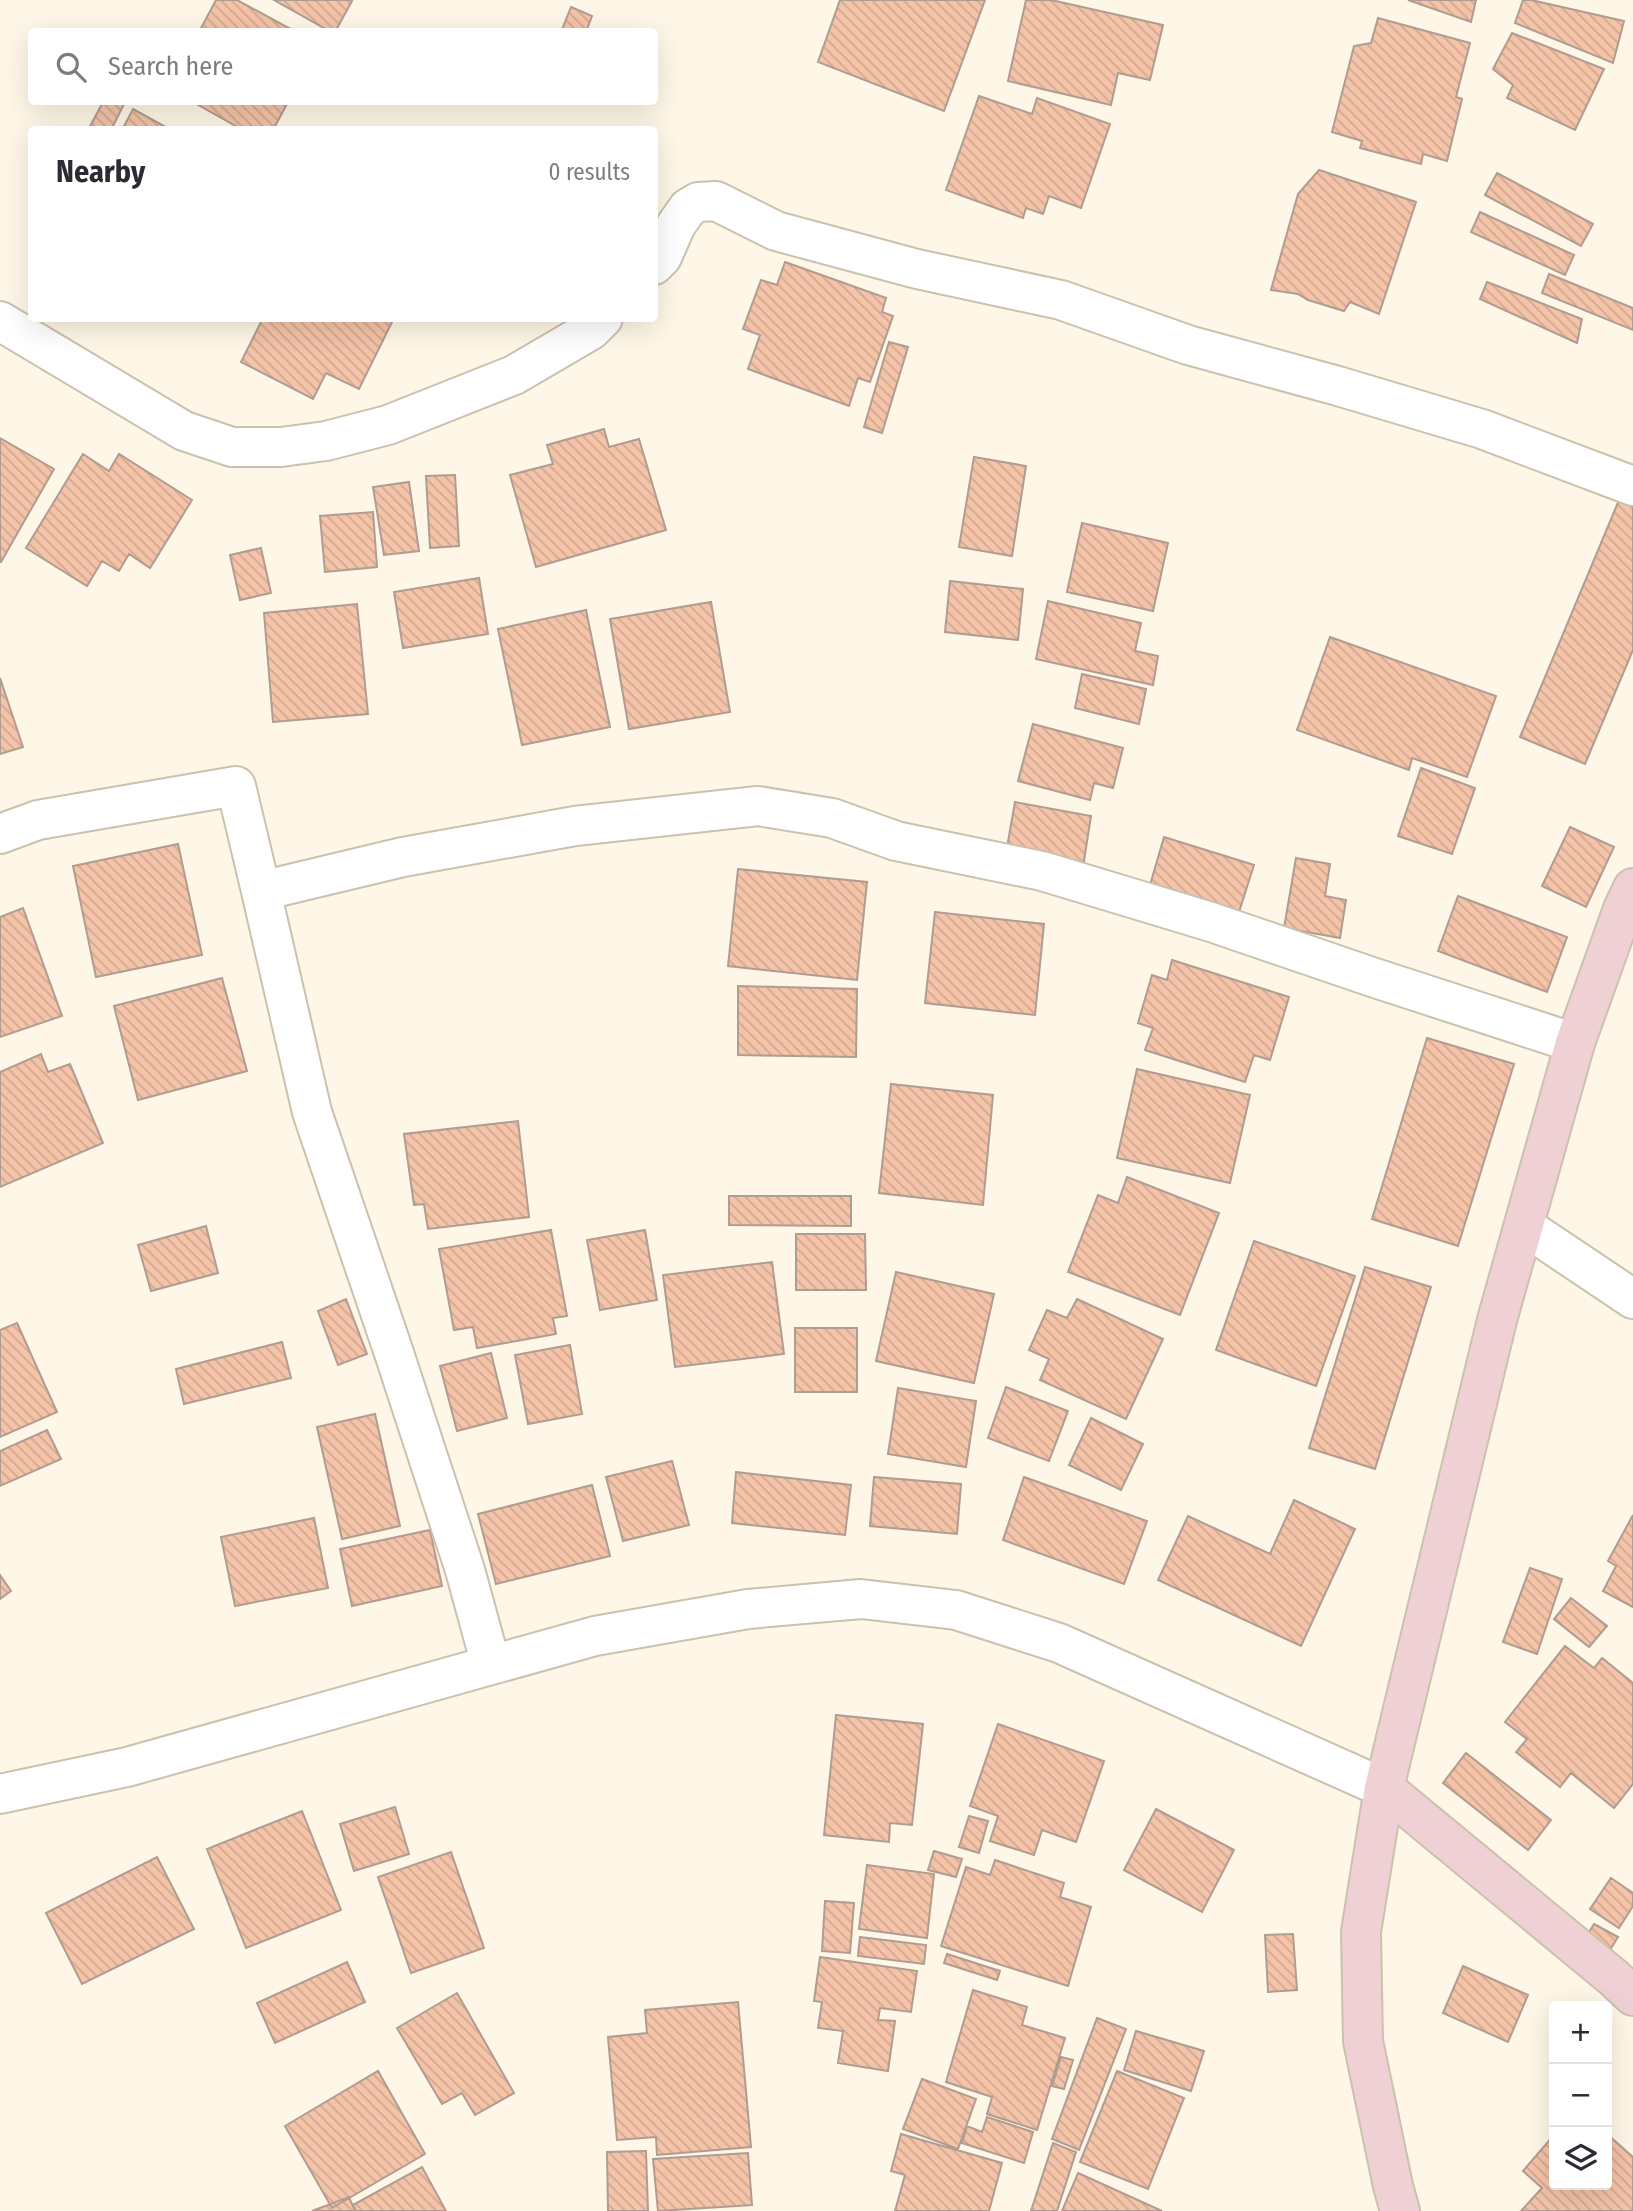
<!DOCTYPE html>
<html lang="en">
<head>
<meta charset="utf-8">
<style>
  :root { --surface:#fff; --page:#f7f7f7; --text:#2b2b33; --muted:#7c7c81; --line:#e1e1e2 }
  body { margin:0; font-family:"Fira Sans Condensed",sans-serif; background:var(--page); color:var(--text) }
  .controls { position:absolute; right:21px; bottom:21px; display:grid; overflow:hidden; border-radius:7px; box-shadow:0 7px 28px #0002 }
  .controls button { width:63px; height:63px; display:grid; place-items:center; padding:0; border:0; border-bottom:2px solid var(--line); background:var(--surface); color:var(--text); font:35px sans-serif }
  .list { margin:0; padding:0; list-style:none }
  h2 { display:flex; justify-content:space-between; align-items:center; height:91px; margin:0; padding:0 28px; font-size:30px }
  h2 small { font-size:23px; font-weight:400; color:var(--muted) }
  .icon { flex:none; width:38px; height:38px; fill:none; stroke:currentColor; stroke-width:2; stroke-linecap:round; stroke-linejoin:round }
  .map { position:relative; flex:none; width:1633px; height:2211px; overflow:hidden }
  .search { position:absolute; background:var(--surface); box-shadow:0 7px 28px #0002; left:28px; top:28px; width:630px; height:77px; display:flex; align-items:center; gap:18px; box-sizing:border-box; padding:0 24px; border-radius:7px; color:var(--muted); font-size:26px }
  .panel { position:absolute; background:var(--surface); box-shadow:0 7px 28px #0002; left:28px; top:126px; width:630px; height:196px; border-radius:7px }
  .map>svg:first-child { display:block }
  .building { fill:url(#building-back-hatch); stroke:#b09c91; stroke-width:2 }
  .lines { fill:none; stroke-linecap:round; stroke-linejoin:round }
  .minor-casing { stroke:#cbc1ae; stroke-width:42 }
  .secondary-casing { stroke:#cbc1ae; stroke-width:42 }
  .minor { stroke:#fff; stroke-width:38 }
  .secondary { stroke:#efd1d5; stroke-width:38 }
</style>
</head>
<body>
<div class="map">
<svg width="1633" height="2211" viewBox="0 0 1633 2211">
  <defs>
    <pattern id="building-back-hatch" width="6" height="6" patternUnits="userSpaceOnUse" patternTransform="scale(1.75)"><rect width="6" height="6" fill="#f4c3a8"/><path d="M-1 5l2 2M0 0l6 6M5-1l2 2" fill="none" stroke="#d2a891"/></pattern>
  </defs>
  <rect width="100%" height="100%" fill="#fef6e6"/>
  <path class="building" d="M 216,0 L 237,0 L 296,32 L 199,32 Z
    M 274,0 L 350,0 L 352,1 L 335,32 L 331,32 Z
    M 840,0 L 985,0 L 944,111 L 818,62 Z
    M 1026,0 L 1051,0 L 1163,25 L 1150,80 L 1118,73 L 1111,105 L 1008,81 Z
    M 1408,0 L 1476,0 L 1471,22 Z
    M 1523,0 L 1531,0 L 1624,21 L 1613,63 L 1515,23 Z
    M 571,7 L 592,16 L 586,32 L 561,32 Z
    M 1378,18 L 1470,43 L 1456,97 L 1462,99 L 1447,161 L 1423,154 L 1421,164 L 1360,148 L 1362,141 L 1332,132 L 1354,46 L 1371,43 Z
    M 1512,33 L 1604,69 L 1575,130 L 1507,98 L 1513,85 L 1493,69 Z
    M 979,96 L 1032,114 L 1037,98 L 1110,124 L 1081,208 L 1049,196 L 1043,214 L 1026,208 L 1023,218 L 946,190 Z
    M 103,102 L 125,102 L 111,130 L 88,130 Z
    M 193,102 L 288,102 L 273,130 L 243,130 Z
    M 133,109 L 171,130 L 122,130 Z
    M 1319,170 L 1416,202 L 1379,314 L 1350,302 L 1344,311 L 1308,300 L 1298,294 L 1271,290 L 1298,194 Z
    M 1497,173 L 1593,224 L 1581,246 L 1485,195 Z
    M 1480,212 L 1574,255 L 1565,275 L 1471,232 Z
    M 785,262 L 886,298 L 882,312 L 893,316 L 870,382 L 858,378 L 849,406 L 748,369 L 760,335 L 743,329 L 761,280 L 777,285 Z
    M 1549,274 L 1633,308 L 1633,330 L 1542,293 Z
    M 1487,282 L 1582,319 L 1577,343 L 1480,299 Z
    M 263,318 L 394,318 L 359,389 L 326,373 L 313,399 L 241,362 Z
    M 889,342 L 908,347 L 882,433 L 864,427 Z
    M 604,429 L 609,447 L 639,439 L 666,530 L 536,567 L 510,475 L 553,464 L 547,445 Z
    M 0,438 L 54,469 L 1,562 L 0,562 Z
    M 83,454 L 109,471 L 119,454 L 192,500 L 150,568 L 129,554 L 119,571 L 102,561 L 87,586 L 26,548 Z
    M 974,457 L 1026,466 L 1012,556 L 959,547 Z
    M 455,475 L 459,546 L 430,548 L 426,476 Z
    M 409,482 L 419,551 L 384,555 L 373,487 Z
    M 1619,500 L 1633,506 L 1633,650 L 1585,764 L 1520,737 Z
    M 373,512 L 377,567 L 325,572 L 320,516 Z
    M 1082,523 L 1168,543 L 1153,611 L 1067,592 Z
    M 261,548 L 271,593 L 240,600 L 230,555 Z
    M 479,578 L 488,634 L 403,648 L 394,592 Z
    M 950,581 L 1023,589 L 1018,640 L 945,632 Z
    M 1048,601 L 1141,623 L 1135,651 L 1158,656 L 1153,685 L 1036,659 Z
    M 711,602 L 730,712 L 629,729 L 610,619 Z
    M 357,604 L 368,714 L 273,722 L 264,613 Z
    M 586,610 L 610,727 L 522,745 L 498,629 Z
    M 1330,637 L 1496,696 L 1467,777 L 1412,758 L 1409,770 L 1297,730 Z
    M 1082,674 L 1146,689 L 1139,724 L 1075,708 Z
    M 0,678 L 23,747 L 0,754 Z
    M 1033,724 L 1123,748 L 1113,788 L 1094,783 L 1090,800 L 1018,781 Z
    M 1421,768 L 1475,788 L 1452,854 L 1398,836 Z
    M 1015,802 L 1091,816 L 1083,867 L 1006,853 Z
    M 1570,827 L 1614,847 L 1586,907 L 1542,886 Z
    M 1164,837 L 1254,865 L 1239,912 L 1150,885 Z
    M 178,844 L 202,955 L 96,977 L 73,866 Z
    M 1296,858 L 1330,864 L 1325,896 L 1346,900 L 1340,938 L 1284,928 Z
    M 738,869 L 867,882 L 857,980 L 728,966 Z
    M 1458,896 L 1567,937 L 1547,992 L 1438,951 Z
    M 23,908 L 62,1016 L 0,1037 L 0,917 Z
    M 935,912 L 1044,924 L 1035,1015 L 925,1003 Z
    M 1172,960 L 1289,997 L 1270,1060 L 1254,1055 L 1245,1082 L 1145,1050 L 1153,1028 L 1138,1023 L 1152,975 L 1167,980 Z
    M 222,978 L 247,1071 L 138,1100 L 114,1006 Z
    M 738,986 L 857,989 L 856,1057 L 738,1055 Z
    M 1427,1038 L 1514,1064 L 1458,1246 L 1372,1219 Z
    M 41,1054 L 48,1072 L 70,1064 L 103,1143 L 0,1187 L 0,1072 Z
    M 1137,1069 L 1250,1095 L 1230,1183 L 1117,1158 Z
    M 891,1084 L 993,1095 L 983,1205 L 879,1193 Z
    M 518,1121 L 529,1217 L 428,1229 L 424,1204 L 414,1205 L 404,1134 Z
    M 1127,1177 L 1219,1213 L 1180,1315 L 1068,1272 L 1098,1195 L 1118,1203 Z
    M 729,1196 L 851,1196 L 851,1226 L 729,1225 Z
    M 206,1226 L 218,1273 L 151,1291 L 138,1245 Z
    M 551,1230 L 567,1316 L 553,1318 L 556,1334 L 477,1348 L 473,1327 L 454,1330 L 439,1249 Z
    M 645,1230 L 657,1300 L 600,1310 L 587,1240 Z
    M 796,1234 L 865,1234 L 866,1290 L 796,1290 Z
    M 1254,1241 L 1355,1276 L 1316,1386 L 1216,1350 Z
    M 772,1262 L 784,1354 L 675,1367 L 663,1275 Z
    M 1365,1267 L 1431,1287 L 1375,1469 L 1309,1448 Z
    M 896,1272 L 994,1294 L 974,1383 L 876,1361 Z
    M 346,1299 L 367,1354 L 338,1365 L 318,1311 Z
    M 1077,1299 L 1163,1339 L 1126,1419 L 1040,1380 L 1049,1359 L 1029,1350 L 1047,1310 L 1067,1318 Z
    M 17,1323 L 57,1412 L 0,1437 L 0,1330 Z
    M 795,1328 L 857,1328 L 857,1392 L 795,1392 Z
    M 282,1342 L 291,1378 L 184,1404 L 176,1369 Z
    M 570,1345 L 582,1414 L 528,1424 L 515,1355 Z
    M 491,1353 L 507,1418 L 457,1431 L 440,1366 Z
    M 1006,1387 L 1068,1411 L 1049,1461 L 988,1438 Z
    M 898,1388 L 976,1401 L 966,1467 L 888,1454 Z
    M 375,1414 L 400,1526 L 342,1539 L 317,1427 Z
    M 1091,1418 L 1143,1444 L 1121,1490 L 1069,1465 Z
    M 47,1430 L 61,1459 L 0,1486 L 0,1451 Z
    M 672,1461 L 689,1525 L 623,1541 L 606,1477 Z
    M 736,1472 L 851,1485 L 845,1535 L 732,1523 Z
    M 874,1477 L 961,1484 L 957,1534 L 870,1526 Z
    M 1024,1477 L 1147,1521 L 1124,1584 L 1003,1540 Z
    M 592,1485 L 610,1556 L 496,1584 L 478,1514 Z
    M 1294,1500 L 1355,1529 L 1301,1646 L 1158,1580 L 1188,1516 L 1270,1554 Z
    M 1633,1515 L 1633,1607 L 1603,1591 L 1616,1566 L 1608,1561 Z
    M 314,1518 L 328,1588 L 235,1606 L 221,1537 Z
    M 430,1530 L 442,1586 L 352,1606 L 340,1549 Z
    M 1530,1568 L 1562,1579 L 1537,1654 L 1503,1642 Z
    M 0,1575 L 11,1591 L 0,1599 Z
    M 1571,1598 L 1607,1626 L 1589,1647 L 1554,1619 Z
    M 1565,1646 L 1594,1668 L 1602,1658 L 1633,1683 L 1633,1784 L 1614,1808 L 1571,1773 L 1560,1787 L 1516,1752 L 1527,1739 L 1505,1722 Z
    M 836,1715 L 923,1724 L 912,1825 L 890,1823 L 889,1842 L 824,1835 Z
    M 998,1724 L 1104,1761 L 1076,1842 L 1042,1830 L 1034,1855 L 990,1841 L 998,1816 L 970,1806 Z
    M 1466,1753 L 1551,1820 L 1528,1850 L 1443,1783 Z
    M 395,1807 L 409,1854 L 354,1871 L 340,1824 Z
    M 1156,1809 L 1234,1850 L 1202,1912 L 1124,1870 Z
    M 302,1811 L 341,1910 L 246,1948 L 207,1849 Z
    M 969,1816 L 988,1821 L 979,1853 L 959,1847 Z
    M 934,1851 L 962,1859 L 956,1877 L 928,1870 Z
    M 451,1852 L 484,1948 L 411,1973 L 378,1877 Z
    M 157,1857 L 194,1929 L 82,1984 L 46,1913 Z
    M 995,1860 L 1064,1883 L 1060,1897 L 1091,1907 L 1068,1986 L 941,1946 L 966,1867 L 990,1875 Z
    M 867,1865 L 934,1874 L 927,1938 L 859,1929 Z
    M 1611,1878 L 1633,1893 L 1633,1906 L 1619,1928 L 1590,1909 Z
    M 825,1901 L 854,1903 L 850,1953 L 822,1951 Z
    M 1594,1924 L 1618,1937 L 1607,1955 L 1583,1942 Z
    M 1293,1934 L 1297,1990 L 1268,1992 L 1265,1935 Z
    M 860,1937 L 926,1945 L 924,1964 L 858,1956 Z
    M 947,1954 L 1000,1971 L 997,1980 L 944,1963 Z
    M 820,1957 L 917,1971 L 911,2012 L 880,2008 L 878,2020 L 895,2021 L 888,2071 L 838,2063 L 843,2031 L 818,2028 L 822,2002 L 814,2001 Z
    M 347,1962 L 365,2002 L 275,2043 L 257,2003 Z
    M 1463,1966 L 1528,1995 L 1508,2042 L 1443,2013 Z
    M 973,1990 L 1027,2007 L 1022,2025 L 1065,2038 L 1037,2130 L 987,2114 L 992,2097 L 946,2082 Z
    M 457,1993 L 514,2093 L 475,2115 L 462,2093 L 442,2104 L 397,2028 Z
    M 738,2002 L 751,2147 L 657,2155 L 656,2137 L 617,2140 L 608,2037 L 647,2033 L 645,2010 Z
    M 1097,2018 L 1126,2029 L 1079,2150 L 1052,2139 Z
    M 1136,2031 L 1204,2051 L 1191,2091 L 1124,2070 Z
    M 1061,2057 L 1073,2060 L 1064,2089 L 1052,2086 Z
    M 378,2071 L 425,2154 L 332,2208 L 285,2126 Z
    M 1117,2071 L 1184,2098 L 1148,2189 L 1080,2162 Z
    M 922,2079 L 976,2099 L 958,2149 L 903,2129 Z
    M 987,2117 L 1033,2132 L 1024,2163 L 962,2143 L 967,2126 L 982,2132 Z
    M 901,2134 L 1002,2163 L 989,2211 L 895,2211 L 905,2175 L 891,2171 Z
    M 1607,2134 L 1633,2157 L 1633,2211 L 1521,2211 L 1542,2188 L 1523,2171 L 1554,2135 L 1554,2185 L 1607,2185 Z
    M 1053,2143 L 1076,2152 L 1057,2211 L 1031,2211 Z
    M 646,2151 L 648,2211 L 608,2211 L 607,2152 Z
    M 748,2153 L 752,2205 L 658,2211 L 653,2159 Z
    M 422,2167 L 446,2211 L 356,2211 L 353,2205 Z
    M 1078,2173 L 1162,2211 L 1062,2211 Z
    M 349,2197 L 355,2211 L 312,2211 Z"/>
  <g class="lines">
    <defs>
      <path id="minor" d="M 654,265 L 662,257 L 676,225 L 688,208 L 698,202 L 716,201 L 776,231 L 917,269 L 1061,300 L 1188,345 L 1338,386 L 1482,429 L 1633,486
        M 0,321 L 184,431 L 232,447 L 281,447 L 326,441 L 388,425 L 514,375 L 591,330 L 603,318
        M 0,834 L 38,820 L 236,786 L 261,891 L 403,857 L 575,826 L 758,806 L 832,818 L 896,841 L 1042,871 L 1211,922 L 1372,977 L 1575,1043
        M 261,891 L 312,1112 L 394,1353 L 465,1570 L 491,1665
        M 1524,1226 L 1633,1299
        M 0,1794 L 127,1767 L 595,1636 L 748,1609 L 861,1599 L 956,1610 L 1059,1643 L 1384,1788"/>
      <path id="secondary" d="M 1384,1788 L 1614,1978 L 1633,1996
        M 1400,2211 L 1393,2186 L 1363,2041 L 1361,1932 L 1384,1788 L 1497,1320 L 1575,1043 L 1623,909 L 1633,888"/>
    </defs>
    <use href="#minor" class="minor-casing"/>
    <use href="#secondary" class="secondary-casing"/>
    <use href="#minor" class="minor"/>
    <use href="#secondary" class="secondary"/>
  </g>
</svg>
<div class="controls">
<button>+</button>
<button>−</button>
<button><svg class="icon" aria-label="layers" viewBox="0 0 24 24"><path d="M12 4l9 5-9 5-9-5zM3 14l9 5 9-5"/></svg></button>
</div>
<div class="search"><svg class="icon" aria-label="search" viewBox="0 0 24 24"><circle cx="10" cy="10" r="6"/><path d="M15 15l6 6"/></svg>Search here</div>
<section class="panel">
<h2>Nearby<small>0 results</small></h2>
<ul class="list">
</ul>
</section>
</div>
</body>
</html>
